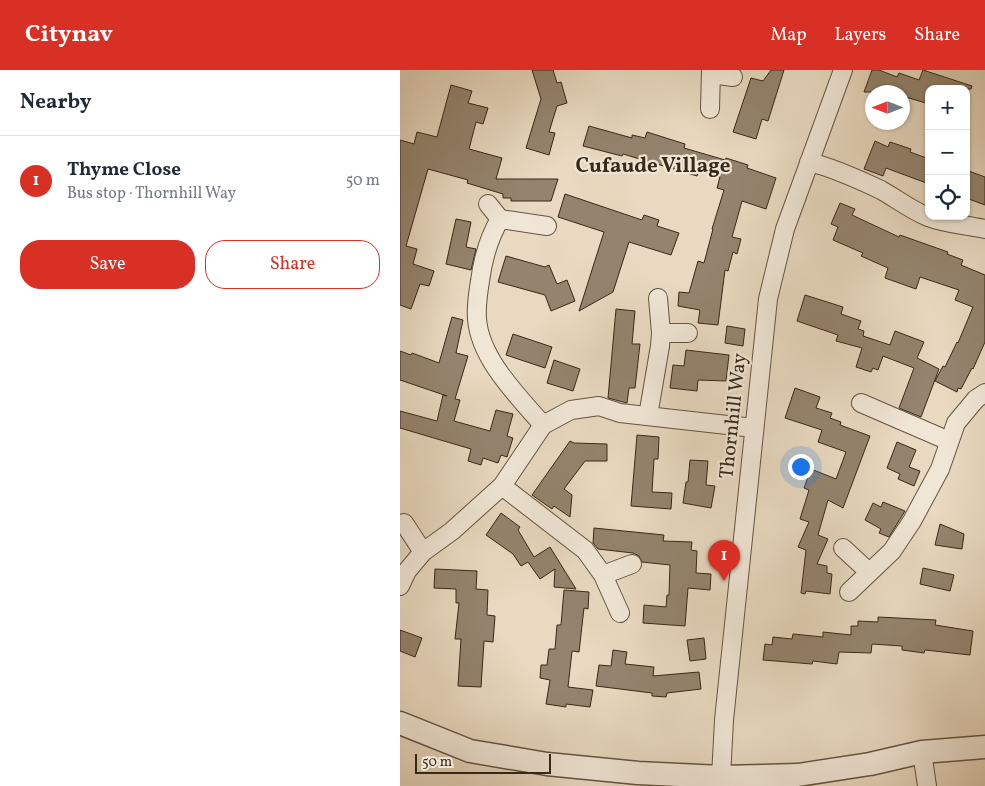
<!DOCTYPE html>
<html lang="en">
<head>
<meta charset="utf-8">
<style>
  :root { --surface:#fff; --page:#f2f2f3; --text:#1f2937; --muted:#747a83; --line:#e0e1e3; --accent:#d93025 }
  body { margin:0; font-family:Vollkorn,serif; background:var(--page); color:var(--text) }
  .controls { position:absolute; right:15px; top:15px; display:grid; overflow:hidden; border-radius:10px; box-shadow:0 1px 4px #0004 }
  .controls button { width:45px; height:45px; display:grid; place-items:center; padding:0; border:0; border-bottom:1px solid var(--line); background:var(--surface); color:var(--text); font:25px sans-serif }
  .compass { position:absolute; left:465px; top:15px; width:45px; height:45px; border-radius:50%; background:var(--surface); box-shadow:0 1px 4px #0004; rotate:270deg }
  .scale { position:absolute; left:15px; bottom:12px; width:136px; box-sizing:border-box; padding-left:5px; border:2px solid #382816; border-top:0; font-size:14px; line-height:18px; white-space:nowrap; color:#382816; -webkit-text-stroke:4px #f0e6d6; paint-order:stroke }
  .you { position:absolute; left:400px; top:396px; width:18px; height:18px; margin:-12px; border:4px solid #fff; border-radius:50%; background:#1a73e8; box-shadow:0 0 0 8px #1a73e833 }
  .badge { display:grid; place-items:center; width:32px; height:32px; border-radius:50%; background:var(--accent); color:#fff; font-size:16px; font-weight:700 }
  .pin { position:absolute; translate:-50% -41px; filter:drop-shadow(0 1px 2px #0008) }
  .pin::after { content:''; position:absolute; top:26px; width:18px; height:15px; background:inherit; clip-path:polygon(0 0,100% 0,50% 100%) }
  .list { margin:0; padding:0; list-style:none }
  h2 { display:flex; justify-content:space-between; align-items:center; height:65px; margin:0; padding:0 20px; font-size:21px }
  h2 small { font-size:16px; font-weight:400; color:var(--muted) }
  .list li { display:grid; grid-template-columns:32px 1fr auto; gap:15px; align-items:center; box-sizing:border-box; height:90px; padding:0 20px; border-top:1px solid var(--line) }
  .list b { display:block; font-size:19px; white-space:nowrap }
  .list p { margin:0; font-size:16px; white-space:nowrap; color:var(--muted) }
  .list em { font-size:16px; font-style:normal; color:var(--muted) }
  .actions { display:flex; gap:10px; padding:15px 20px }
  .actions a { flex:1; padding:11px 0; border:1px solid var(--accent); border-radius:20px; text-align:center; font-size:18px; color:var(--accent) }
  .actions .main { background:var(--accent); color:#fff }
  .icon { flex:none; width:28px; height:28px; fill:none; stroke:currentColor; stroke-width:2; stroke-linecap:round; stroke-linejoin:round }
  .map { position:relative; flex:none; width:585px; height:716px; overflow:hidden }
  header { display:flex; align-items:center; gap:30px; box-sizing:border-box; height:70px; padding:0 25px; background:var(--accent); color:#fff }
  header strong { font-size:24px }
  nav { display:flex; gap:28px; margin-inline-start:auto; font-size:18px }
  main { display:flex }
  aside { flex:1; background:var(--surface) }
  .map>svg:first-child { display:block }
  .building { fill:#94846e; stroke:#382816 }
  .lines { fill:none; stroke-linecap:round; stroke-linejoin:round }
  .minor-casing { stroke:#645440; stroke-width:20 }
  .tertiary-casing { stroke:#645440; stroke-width:25 }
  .minor { stroke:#f0e6d6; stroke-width:18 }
  .tertiary { stroke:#f0e6d6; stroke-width:22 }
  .labels { text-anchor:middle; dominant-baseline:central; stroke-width:4.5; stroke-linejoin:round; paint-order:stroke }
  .street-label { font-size:20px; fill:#382816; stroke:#f0e6d6 }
  .neighbourhood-label { font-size:21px; font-weight:bold; fill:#382816; stroke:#f0e6d6 }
</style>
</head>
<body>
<header>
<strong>Citynav</strong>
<nav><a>Map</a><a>Layers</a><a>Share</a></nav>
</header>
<main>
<aside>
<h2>Nearby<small></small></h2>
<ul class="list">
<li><span class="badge">1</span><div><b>Thyme Close</b><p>Bus stop · Thornhill Way</p></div><em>50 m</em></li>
</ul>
<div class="actions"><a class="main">Save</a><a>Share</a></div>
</aside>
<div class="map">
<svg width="585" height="716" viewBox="0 0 585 716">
  <rect width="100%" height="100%" fill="#e8d9c0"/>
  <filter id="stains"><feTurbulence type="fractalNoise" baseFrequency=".004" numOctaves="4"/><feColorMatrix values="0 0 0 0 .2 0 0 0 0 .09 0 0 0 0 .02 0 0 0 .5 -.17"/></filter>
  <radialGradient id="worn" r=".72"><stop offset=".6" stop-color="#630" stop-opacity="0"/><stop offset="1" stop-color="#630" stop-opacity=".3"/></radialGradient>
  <path class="building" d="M 132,0 L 153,0 L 157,13 L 161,12 L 167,33 L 157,36 L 149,62 L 155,63 L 149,85 L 126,78 L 141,29 Z
    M 371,0 L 384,0 L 368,51 L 362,49 L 356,69 L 333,62 L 351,8 L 363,11 Z
    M 472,0 L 479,0 L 497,7 L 499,3 L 519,10 L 523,0 L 572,16 L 571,19 L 529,19 L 529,34 L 502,26 L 502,22 L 464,22 Z
    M 51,15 L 72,21 L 68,33 L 88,38 L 83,54 L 76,52 L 69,79 L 102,88 L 96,109 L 158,109 L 151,131 L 111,131 L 111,128 L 103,128 L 103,124 L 67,113 L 68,110 L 28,99 L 6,176 L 17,179 L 13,194 L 34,201 L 29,216 L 20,214 L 11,239 L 0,235 L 0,70 L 14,74 L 17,62 L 37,67 Z
    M 189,56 L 232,68 L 232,65 L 245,68 L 247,62 L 285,74 L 284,78 L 325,90 L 326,88 L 348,95 L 347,98 L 376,108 L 366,139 L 342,131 L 332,167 L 341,169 L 337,184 L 333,182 L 328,201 L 325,200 L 318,255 L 298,253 L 300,240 L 278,236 L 279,222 L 289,223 L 298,191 L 304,193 L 313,159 L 312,159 L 324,120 L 317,118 L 320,107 L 299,101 L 297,106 L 223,84 L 222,86 L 183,76 Z
    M 475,71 L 488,77 L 490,72 L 511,79 L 510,82 L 529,89 L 529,114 L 486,98 L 483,106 L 464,99 Z
    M 566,100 L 585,107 L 585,135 L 566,128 Z
    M 165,124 L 242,150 L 244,145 L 259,150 L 257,156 L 279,163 L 271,185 L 229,172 L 213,222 L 179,241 L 204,162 L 158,147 Z
    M 440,133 L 455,139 L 452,145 L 499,167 L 500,165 L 548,182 L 547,184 L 563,190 L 561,195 L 585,205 L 585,272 L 573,299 L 572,298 L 561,319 L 558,318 L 557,322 L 535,311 L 543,296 L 545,297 L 557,272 L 558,273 L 573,237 L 555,230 L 559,220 L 520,207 L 516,219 L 485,208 L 488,198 L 461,186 L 463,183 L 433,170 L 438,157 L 431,154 Z
    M 56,149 L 71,152 L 66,177 L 76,179 L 71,200 L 46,194 Z
    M 106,186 L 145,197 L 149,195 L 157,214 L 167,210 L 175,231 L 151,241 L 145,225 L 98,212 Z
    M 405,225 L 443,237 L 441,244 L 461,251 L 458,259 L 464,261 L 463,266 L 490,275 L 495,261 L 524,272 L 517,288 L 539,299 L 521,347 L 499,338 L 514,298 L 483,286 L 478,300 L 473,298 L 471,302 L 456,297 L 462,278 L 436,271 L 438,265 L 397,251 Z
    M 216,239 L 235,241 L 232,274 L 240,274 L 235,318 L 229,318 L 227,333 L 208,328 Z
    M 52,247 L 63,250 L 56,283 L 68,286 L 55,329 L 60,330 L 54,351 L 90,361 L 96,340 L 113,344 L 107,366 L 113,368 L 107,387 L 101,385 L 98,393 L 83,388 L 81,395 L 68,391 L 71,379 L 0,358 L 0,341 L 37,351 L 43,325 L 47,326 L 0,310 L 0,281 L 11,285 L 12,283 L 39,293 Z
    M 327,256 L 345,259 L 343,276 L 325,273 Z
    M 113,264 L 152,277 L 145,298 L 106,285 Z
    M 286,280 L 329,285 L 326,311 L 298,310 L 297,321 L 270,318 L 273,295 L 284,296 Z
    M 154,290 L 180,299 L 173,321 L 147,313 Z
    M 395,318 L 420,327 L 416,338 L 432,343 L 430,348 L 441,352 L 440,355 L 470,366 L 443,438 L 428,430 L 418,465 L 428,469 L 417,494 L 427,496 L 427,503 L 432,504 L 430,524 L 406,521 L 405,524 L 401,523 L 406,480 L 398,477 L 409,452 L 400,449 L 409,420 L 404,418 L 411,399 L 436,409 L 446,382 L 418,372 L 422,360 L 385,348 Z
    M 237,365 L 259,367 L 258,389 L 254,389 L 252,422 L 272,423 L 271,439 L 231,436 Z
    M 170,371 L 174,373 L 207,374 L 207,391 L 185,391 L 164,419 L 172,425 L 170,447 L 154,436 L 152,439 L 132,425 Z
    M 497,372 L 516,380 L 509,397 L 520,401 L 514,416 L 498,409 L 500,404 L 487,398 Z
    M 290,390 L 308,391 L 306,415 L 315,416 L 311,438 L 283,433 L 286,412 L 288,412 Z
    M 483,432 L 505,441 L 489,467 L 479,463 L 481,459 L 465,450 L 473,433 L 481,437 Z
    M 101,443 L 120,457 L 118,460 L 134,487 L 150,477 L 176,519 L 154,517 L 155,499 L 140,509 L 128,492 L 121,496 L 113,484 L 86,465 Z
    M 540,454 L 564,464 L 562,479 L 535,475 Z
    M 194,458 L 264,465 L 263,471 L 292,472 L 291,480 L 297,481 L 296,503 L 311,504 L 310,520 L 288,518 L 285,556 L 243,553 L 244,535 L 266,537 L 267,525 L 269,525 L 270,495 L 242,492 L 239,486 L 233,483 L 198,479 L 193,473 Z
    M 523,498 L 554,505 L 550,521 L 520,514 Z
    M 35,499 L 77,501 L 76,519 L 88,520 L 87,545 L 95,546 L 93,572 L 84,571 L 81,617 L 58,616 L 61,569 L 55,569 L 59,533 L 56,533 L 56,519 L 34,518 Z
    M 164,520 L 189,522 L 188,539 L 184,538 L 179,582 L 172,581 L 168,617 L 193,620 L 190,637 L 166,634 L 166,637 L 146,634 L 150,610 L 140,608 L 141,595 L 147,595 L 149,579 L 155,579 L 157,555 L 161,555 Z
    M 478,547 L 536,550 L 535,555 L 573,561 L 570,585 L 525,580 L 524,583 L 502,580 L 502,576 L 472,574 L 471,583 L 439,582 L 437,594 L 413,591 L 412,594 L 363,590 L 365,574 L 372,575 L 373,567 L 392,569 L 393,564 L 423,567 L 423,562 L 451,565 L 451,556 L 458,556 L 458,551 L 478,552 Z
    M 0,560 L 22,568 L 15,587 L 0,581 Z
    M 304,568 L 306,589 L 290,591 L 287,570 Z
    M 213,580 L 227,582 L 225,594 L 254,597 L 253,606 L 299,602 L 301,619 L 267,623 L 266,627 L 252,626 L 252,623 L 196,616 L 199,595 L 211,596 Z"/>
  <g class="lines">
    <defs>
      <path id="minor" d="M 312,4 L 333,7
        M 310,39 L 311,0
        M 409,92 C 431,97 460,110 481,120 C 497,129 511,140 528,147 C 546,154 566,155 585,159
        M 88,134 L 100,149 L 147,156
        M 100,149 C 88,169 83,188 80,211 C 78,223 76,236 77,249 C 80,289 118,326 143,355
        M 261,263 L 288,263
        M 461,333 L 549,371
        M 248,346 L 260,276 L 261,263 L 258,228
        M 102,416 L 185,480 L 203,505 L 220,543
        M 4,453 L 23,482
        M 443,478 L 469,502
        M 203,505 L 232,494
        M 0,516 L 7,501 L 23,482 L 52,461 L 102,416 L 143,355 L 171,340 L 199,336 L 220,343 L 354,358
        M 449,522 L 492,481 L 512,451 L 540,399 L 556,353 L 576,329 L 585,323
        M 522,682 L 527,716
        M 321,707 L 324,650 L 368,229 L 385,159 L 443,0"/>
      <path id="tertiary" d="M 0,653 L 70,681 L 147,694 L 238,703 L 321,707 L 398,705 L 470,694 L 522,682 L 585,677"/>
    </defs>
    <use href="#minor" class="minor-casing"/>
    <use href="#tertiary" class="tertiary-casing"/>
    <use href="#minor" class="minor"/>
    <use href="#tertiary" class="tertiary"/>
  </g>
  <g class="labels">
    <g class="street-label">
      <text transform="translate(334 346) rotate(-84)">Thornhill Way</text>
    </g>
    <g class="neighbourhood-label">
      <text x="253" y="96">Cufaude Village</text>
    </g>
  </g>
  <rect width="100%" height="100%" filter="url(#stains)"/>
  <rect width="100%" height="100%" fill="url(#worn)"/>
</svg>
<div class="controls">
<button>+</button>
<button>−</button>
<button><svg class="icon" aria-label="locate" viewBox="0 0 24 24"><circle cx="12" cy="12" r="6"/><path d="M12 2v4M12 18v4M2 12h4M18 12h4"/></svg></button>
</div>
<svg class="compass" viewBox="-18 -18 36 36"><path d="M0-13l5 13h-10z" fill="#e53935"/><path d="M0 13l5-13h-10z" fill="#747a83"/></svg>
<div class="scale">50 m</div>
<div class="you"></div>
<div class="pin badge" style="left:324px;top:511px">1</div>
</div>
</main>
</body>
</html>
